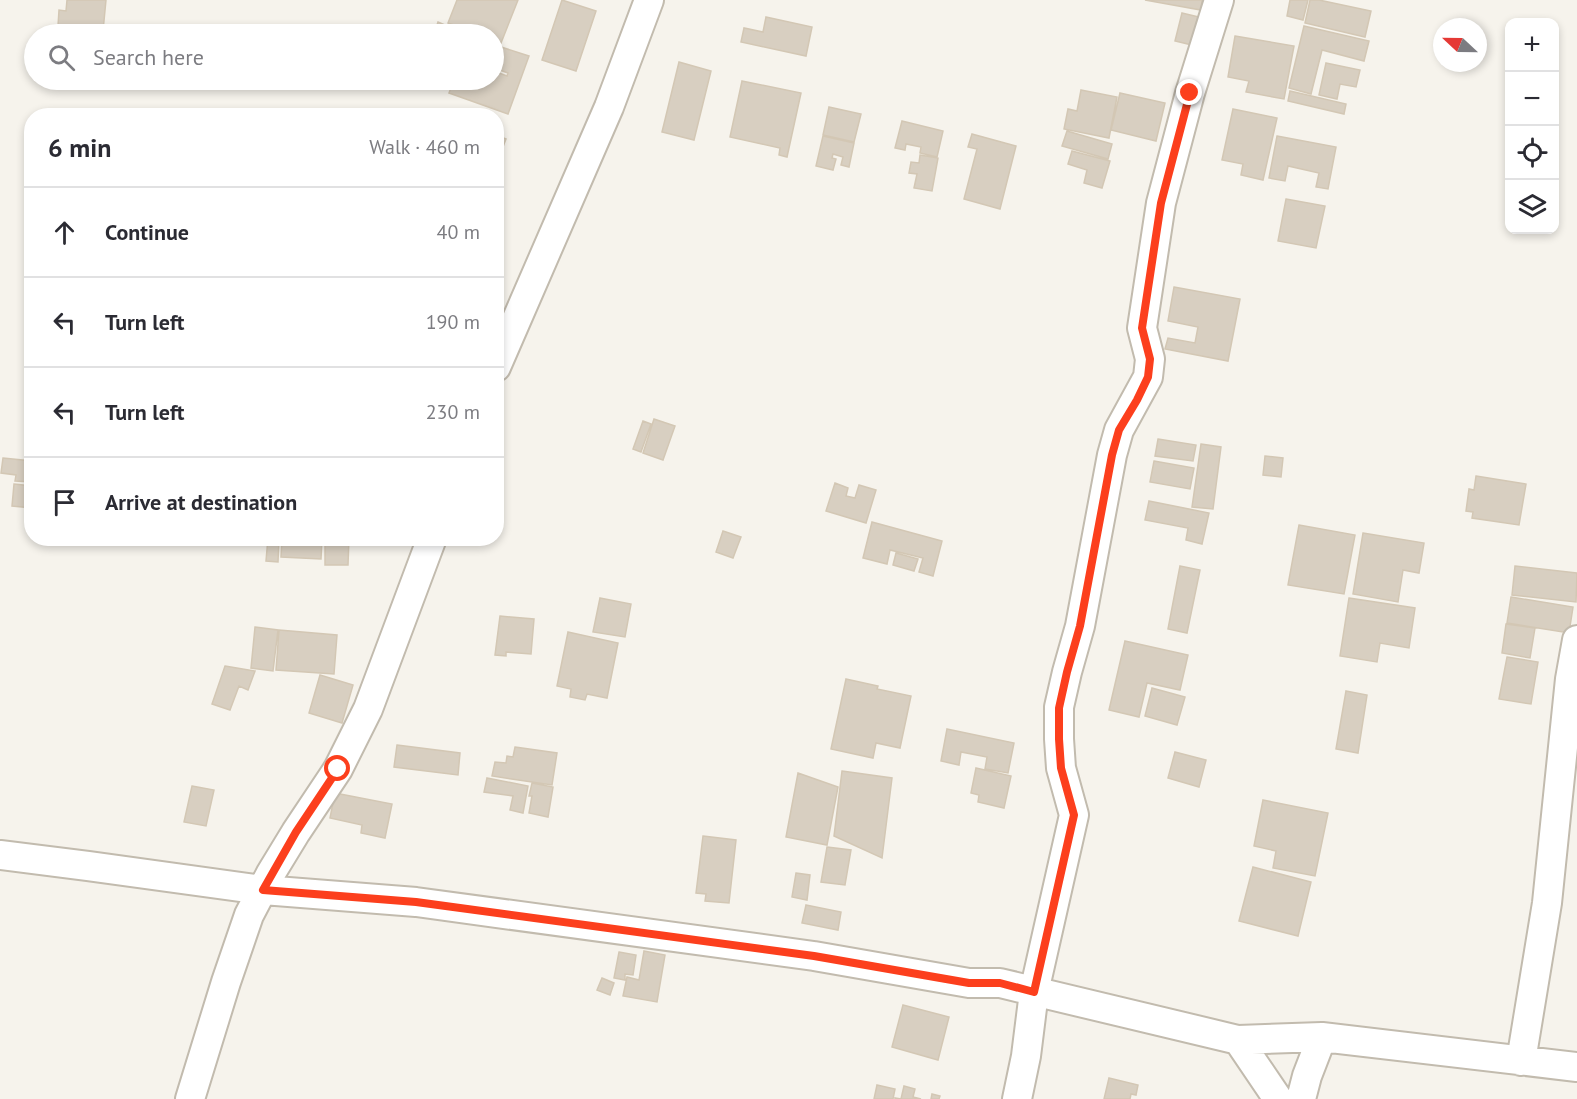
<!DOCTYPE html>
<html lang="en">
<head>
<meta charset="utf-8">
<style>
  :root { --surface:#fff; --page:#f2f2f3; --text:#2b2b33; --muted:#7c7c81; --line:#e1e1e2 }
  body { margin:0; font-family:"PT Sans",sans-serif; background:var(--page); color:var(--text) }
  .controls { position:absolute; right:18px; top:18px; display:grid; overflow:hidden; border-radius:12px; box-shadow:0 3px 9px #0003 }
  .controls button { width:54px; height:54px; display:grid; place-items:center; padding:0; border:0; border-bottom:2px solid var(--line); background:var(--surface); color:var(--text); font:30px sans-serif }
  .compass { position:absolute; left:1433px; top:18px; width:54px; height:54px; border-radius:50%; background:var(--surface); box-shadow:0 3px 9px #0003; rotate:292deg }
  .stop { position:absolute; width:18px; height:18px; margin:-14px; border:4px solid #fc3f1d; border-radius:50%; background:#fff }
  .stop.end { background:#fc3f1d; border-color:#fff; box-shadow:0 2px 6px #0008 }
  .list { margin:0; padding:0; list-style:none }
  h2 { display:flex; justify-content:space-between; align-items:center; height:78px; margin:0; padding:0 24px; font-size:26px }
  h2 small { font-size:20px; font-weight:400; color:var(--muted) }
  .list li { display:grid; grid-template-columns:39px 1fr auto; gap:18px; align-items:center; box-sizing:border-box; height:90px; padding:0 24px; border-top:2px solid var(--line) }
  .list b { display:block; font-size:22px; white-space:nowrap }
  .list em { font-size:20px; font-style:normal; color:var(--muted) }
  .icon { flex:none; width:33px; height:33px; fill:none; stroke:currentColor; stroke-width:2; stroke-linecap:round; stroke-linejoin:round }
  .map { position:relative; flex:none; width:1577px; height:1099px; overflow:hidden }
  .search { position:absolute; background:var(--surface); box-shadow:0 3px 9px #0003; left:24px; top:24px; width:480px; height:66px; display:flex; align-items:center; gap:15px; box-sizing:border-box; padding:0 21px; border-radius:33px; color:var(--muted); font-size:22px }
  .panel { position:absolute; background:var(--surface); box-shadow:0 3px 9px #0003; left:24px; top:108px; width:480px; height:438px; border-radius:24px }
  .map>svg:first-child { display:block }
  .building { fill:#d8cfc1; stroke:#d3c7b4; stroke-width:1.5 }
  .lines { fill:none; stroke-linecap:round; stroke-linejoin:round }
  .street-casing { stroke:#c2bbae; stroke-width:32 }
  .street { stroke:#fff; stroke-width:28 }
  .route { stroke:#fc3f1d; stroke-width:8 }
</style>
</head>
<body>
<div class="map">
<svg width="1577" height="1099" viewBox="0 0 1577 1099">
  <rect width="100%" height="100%" fill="#f6f3ec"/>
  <path class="building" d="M 67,0 L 106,0 L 103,31 L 58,26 L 59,10 L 66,11 Z
    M 457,0 L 518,0 L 501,43 L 494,40 L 494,34 L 479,34 L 448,23 Z
    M 562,0 L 596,11 L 576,71 L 542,60 Z
    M 1145,0 L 1202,0 L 1201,10 Z
    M 1290,0 L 1308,0 L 1303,20 L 1287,16 Z
    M 1310,0 L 1319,0 L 1371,11 L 1365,37 L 1305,23 Z
    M 1182,13 L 1199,17 L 1192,45 L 1175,41 Z
    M 766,17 L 812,27 L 806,56 L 741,42 L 744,28 L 763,32 Z
    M 438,22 L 465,34 L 434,34 Z
    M 1304,26 L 1369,41 L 1364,61 L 1322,50 L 1311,94 L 1289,88 Z
    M 1235,36 L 1294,46 L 1284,99 L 1246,92 L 1249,81 L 1228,77 Z
    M 498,46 L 529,56 L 508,114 L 449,93 L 454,80 L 494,80 L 494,71 L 507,76 L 508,73 L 494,68 L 494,59 Z
    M 679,62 L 711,71 L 694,140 L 662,132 Z
    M 1326,63 L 1360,70 L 1356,87 L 1340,84 L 1337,99 L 1319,95 Z
    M 742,81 L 801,93 L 787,157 L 779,155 L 780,148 L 730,137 Z
    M 1081,90 L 1117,97 L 1109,138 L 1064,129 L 1068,109 L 1077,111 Z
    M 1290,91 L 1346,104 L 1344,114 L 1288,101 Z
    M 1120,93 L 1165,103 L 1156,141 L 1111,130 Z
    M 829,107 L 861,114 L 854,142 L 823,135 Z
    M 1233,109 L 1277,118 L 1263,180 L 1241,175 L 1243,164 L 1222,160 Z
    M 902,121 L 943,131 L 937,157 L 920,153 L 921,147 L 906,144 L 905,150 L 895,148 Z
    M 1067,131 L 1112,144 L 1108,159 L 1062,146 Z
    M 972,134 L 1016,146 L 1000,209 L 964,199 L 977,149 L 968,147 Z
    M 496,135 L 506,139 L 496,165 Z
    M 823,136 L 854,143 L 849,167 L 841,165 L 843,157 L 833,154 L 832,158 L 836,159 L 833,170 L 816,166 Z
    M 1277,136 L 1336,147 L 1328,189 L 1316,187 L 1319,173 L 1288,166 L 1285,181 L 1269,178 Z
    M 1072,151 L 1110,161 L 1102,188 L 1084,183 L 1087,170 L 1068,164 Z
    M 920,155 L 938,158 L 932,191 L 914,188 L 917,174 L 909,173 L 911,162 L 919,163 Z
    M 1286,199 L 1325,206 L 1316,248 L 1278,241 Z
    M 1174,287 L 1240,299 L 1228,361 L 1165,349 L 1168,338 L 1195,343 L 1198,327 L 1168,321 Z
    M 654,419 L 675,426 L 663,460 L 643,453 Z
    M 643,421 L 651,424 L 641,452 L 633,449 Z
    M 1158,439 L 1196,445 L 1193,461 L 1155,456 Z
    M 1201,444 L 1221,447 L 1213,509 L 1192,507 Z
    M 1265,456 L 1283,458 L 1281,477 L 1263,475 Z
    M 3,458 L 32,461 L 32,482 L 15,481 L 16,475 L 1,473 Z
    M 1154,461 L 1194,468 L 1190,489 L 1150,482 Z
    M 1476,476 L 1526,484 L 1519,525 L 1472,518 L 1473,512 L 1466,511 L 1469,489 L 1474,490 Z
    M 835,483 L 848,488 L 846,496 L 855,498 L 859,485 L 876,490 L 866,523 L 826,511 Z
    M 14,484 L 32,486 L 32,508 L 12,506 Z
    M 1149,501 L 1209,513 L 1202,544 L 1186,540 L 1188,528 L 1145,520 Z
    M 872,522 L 942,541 L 933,576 L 919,572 L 923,558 L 890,550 L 887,564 L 863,558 Z
    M 1299,525 L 1355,535 L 1344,594 L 1288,585 Z
    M 723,531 L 741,537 L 733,558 L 716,552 Z
    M 1363,533 L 1424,543 L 1419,573 L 1403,570 L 1398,602 L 1353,594 Z
    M 268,538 L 279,539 L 278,562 L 266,561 Z
    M 282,538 L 322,538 L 321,559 L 281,557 Z
    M 325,538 L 349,538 L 348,565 L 325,565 Z
    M 896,553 L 918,559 L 914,571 L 893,565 Z
    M 1180,566 L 1200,570 L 1187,633 L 1168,629 Z
    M 1515,566 L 1577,573 L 1576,602 L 1512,595 Z
    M 1511,597 L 1573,607 L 1569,633 L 1507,623 Z
    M 600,598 L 631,604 L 625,637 L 593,632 Z
    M 1349,598 L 1415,608 L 1409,648 L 1380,643 L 1377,662 L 1340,656 Z
    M 500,616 L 534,619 L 531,654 L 506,652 L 506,656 L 495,655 Z
    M 1506,624 L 1535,628 L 1530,658 L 1502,653 Z
    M 255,627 L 278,630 L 273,671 L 251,668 Z
    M 279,630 L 337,635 L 334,674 L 276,670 Z
    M 568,632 L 618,643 L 607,698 L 587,694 L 585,700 L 570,697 L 571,689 L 557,686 Z
    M 1125,641 L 1188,655 L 1180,690 L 1147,683 L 1139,717 L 1109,710 Z
    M 1507,657 L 1538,662 L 1531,704 L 1499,699 Z
    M 225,666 L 255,671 L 248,690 L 239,686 L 230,710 L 212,704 Z
    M 320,675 L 353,685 L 342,723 L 309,713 Z
    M 846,679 L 878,686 L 877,689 L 911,696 L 900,748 L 876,743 L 873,758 L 831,749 Z
    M 1152,688 L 1185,697 L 1177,725 L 1145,716 Z
    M 1346,691 L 1367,695 L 1358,753 L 1336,749 Z
    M 947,729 L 1014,743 L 1008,773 L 985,769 L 987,757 L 961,752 L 959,765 L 941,761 Z
    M 397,745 L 460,753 L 458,775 L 394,767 Z
    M 515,747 L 557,753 L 552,785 L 492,776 L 495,762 L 506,763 L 507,756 L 513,757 Z
    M 1175,752 L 1206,760 L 1199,787 L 1168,778 Z
    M 976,768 L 1011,776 L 1004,808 L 978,802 L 979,795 L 971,793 Z
    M 842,771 L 892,778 L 882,858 L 834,836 Z
    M 798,773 L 838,787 L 827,845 L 786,837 Z
    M 487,778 L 528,786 L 523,813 L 510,810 L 513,796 L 484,792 Z
    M 532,783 L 553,787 L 548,817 L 529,813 L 532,796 L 529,796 Z
    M 192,786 L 214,790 L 206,826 L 184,822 Z
    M 335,793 L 392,804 L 385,838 L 361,833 L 362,825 L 330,818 Z
    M 1263,800 L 1328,813 L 1315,876 L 1273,868 L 1276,851 L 1254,846 Z
    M 703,836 L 736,840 L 729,903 L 705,901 L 706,894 L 696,893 Z
    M 827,847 L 851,850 L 845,885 L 821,882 Z
    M 1253,867 L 1311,882 L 1298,936 L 1239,921 Z
    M 796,873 L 810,875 L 807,900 L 792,897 Z
    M 806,905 L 841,912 L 838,930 L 802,923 Z
    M 644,951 L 665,955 L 657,1002 L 623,996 L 627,977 L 639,980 Z
    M 619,952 L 636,955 L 633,975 L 625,974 L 625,980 L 614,978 Z
    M 602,978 L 614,983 L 610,995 L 597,990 Z
    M 903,1005 L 949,1017 L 938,1060 L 892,1047 Z
    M 1109,1078 L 1138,1085 L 1136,1095 L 1131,1094 L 1130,1099 L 1104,1099 Z
    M 877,1085 L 895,1089 L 893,1099 L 874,1099 Z
    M 904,1086 L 915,1089 L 913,1097 L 921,1099 L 895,1099 L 895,1098 L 901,1099 Z
    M 932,1094 L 940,1096 L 939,1099 L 931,1099 Z"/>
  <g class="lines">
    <defs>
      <path id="street" d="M 496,367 L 609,107 L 649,0
        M 0,855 L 88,866 L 263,890 L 416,902 L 814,956 L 969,983 L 1000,983 L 1238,1040 L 1322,1037 L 1577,1067
        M 1238,1040 L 1278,1099
        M 1521,1061 L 1547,903 L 1570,679 L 1577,640
        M 190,1099 L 226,982 L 249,915 L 271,873 L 296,832 L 338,769 L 368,709 L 432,538
        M 1017,1099 L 1026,1056 L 1034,992 L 1074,815 L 1061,768 L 1059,739 L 1059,707 L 1067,672 L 1080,626 L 1112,455 L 1119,430 L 1148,377 L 1150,359 L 1142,328 L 1161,203 L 1190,93 L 1219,0
        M 1301,1099 L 1307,1076 L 1322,1037"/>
    </defs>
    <use href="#street" class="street-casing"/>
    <use href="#street" class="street"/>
  </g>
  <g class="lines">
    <path class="route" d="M 338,769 L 296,832 L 263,890 L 416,902 L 814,956 L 969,983 L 1000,983 L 1034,992 L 1074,815 L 1061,768 L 1059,739 L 1059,708 L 1067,672 L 1080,626 L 1112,455 L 1119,430 L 1137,400 L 1148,377 L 1150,359 L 1142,328 L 1161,203 L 1190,93"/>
  </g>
</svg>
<div class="controls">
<button>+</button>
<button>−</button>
<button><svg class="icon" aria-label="locate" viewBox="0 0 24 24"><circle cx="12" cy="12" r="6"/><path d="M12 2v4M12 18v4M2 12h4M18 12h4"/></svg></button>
<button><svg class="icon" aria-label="layers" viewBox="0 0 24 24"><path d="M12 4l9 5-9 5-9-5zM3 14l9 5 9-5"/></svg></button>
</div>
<svg class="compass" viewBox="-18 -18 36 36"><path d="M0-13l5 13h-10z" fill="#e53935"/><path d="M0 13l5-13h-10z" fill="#7c7c81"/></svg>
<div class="stop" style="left:338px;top:769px"></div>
<div class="stop end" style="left:1190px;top:93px"></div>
<div class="search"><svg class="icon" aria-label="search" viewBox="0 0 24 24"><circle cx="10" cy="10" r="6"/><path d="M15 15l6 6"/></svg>Search here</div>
<section class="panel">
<h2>6 min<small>Walk · 460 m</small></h2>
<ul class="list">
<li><svg class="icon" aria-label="ahead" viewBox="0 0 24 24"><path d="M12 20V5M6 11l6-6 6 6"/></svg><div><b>Continue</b></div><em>40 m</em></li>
<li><svg class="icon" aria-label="left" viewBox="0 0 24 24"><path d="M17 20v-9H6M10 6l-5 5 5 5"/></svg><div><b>Turn left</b></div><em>190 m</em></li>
<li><svg class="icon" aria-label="left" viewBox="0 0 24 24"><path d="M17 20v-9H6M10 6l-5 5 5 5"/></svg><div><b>Turn left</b></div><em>230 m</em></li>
<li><svg class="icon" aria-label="arrive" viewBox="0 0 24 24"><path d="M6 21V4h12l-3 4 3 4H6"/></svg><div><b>Arrive at destination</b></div></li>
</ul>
</section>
</div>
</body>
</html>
